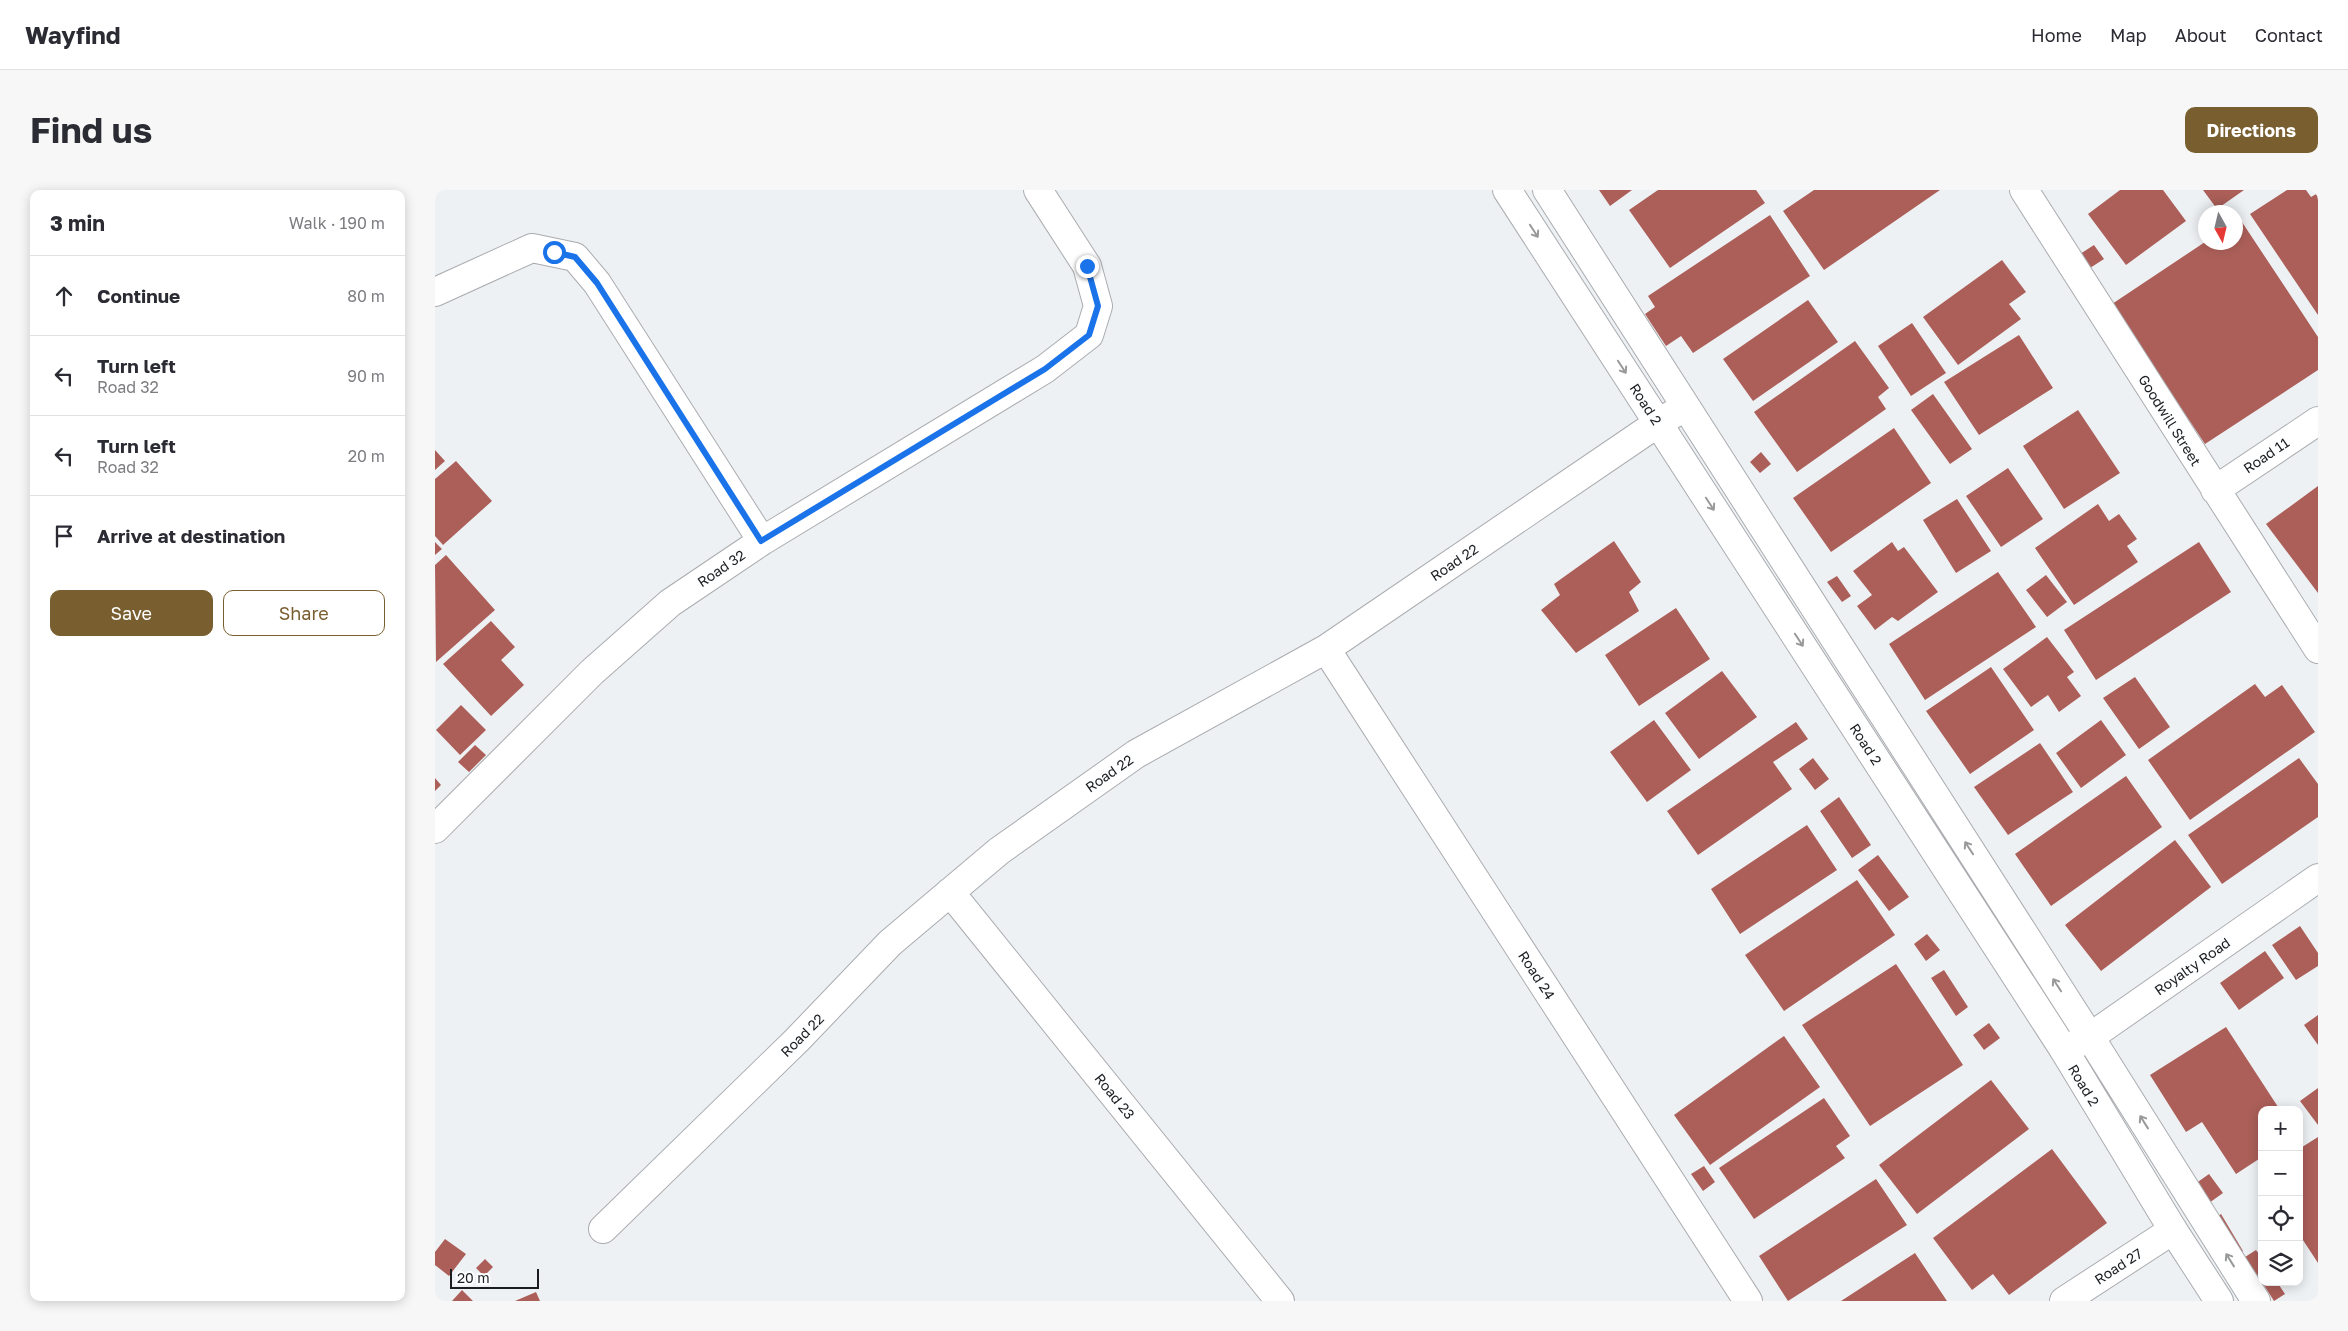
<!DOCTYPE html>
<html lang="en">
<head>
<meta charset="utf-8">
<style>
  :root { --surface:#fff; --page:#f7f7f7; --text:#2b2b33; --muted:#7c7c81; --line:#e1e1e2; --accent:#795f30 }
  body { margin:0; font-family:"Golos Text",sans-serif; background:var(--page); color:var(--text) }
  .controls { position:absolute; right:15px; bottom:15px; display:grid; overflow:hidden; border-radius:10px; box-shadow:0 2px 12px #0003 }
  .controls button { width:45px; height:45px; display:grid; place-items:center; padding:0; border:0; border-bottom:1px solid var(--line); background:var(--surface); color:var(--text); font:25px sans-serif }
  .compass { position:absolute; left:1763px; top:15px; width:45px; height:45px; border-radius:50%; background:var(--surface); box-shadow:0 2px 12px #0003; rotate:172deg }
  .scale { position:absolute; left:15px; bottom:12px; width:89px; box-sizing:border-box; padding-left:5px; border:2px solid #1b1c1d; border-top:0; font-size:14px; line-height:18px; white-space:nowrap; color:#1b1c1d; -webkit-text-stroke:4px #fdfeff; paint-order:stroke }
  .stop { position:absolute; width:15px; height:15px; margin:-11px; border:4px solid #1a73e8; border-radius:50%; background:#fff }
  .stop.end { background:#1a73e8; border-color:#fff; box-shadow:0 1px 5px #0008 }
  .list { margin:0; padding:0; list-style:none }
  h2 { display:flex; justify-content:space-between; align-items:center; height:65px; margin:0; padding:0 20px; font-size:21px }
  h2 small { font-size:16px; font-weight:400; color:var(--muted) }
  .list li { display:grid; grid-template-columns:32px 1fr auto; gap:15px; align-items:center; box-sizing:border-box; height:80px; padding:0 20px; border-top:1px solid var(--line) }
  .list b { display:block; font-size:19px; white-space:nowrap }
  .list p { margin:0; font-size:16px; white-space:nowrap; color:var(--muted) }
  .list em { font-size:16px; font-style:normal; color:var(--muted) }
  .actions { display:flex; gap:10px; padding:15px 20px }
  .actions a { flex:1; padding:11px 0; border:1px solid var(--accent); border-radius:10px; text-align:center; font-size:18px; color:var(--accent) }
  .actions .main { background:var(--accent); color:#fff }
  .icon { flex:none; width:28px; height:28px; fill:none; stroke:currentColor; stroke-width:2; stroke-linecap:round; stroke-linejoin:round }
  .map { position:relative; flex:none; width:1883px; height:1111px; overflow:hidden; border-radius:10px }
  header { display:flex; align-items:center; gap:30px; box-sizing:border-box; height:70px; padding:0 25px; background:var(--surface); border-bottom:1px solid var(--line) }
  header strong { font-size:24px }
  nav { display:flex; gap:28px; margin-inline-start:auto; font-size:18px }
  .intro { display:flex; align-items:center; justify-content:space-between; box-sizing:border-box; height:120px; padding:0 30px }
  h1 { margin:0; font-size:35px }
  .button { padding:12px 22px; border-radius:10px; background:var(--accent); color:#fff; font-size:18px; font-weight:700 }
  main { display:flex; gap:30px; padding:0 30px }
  aside { flex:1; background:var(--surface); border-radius:10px; box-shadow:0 2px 12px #0003 }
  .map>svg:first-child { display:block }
  .building { fill:#ac5f59 }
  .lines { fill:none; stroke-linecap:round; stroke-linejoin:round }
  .street-casing { stroke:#aaacb0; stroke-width:30 }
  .secondary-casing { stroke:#aaacb0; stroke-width:30 }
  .street { stroke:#fff; stroke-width:28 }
  .secondary { stroke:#fff; stroke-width:28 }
  .oneway { stroke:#989999 }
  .route { stroke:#1a73e8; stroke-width:6 }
  .labels { text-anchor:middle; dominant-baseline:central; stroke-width:4.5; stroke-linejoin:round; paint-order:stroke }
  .street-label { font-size:14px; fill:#1b1c1d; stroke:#fdfeff }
</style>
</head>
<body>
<header>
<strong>Wayfind</strong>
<nav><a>Home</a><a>Map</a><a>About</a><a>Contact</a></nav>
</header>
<div class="intro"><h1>Find us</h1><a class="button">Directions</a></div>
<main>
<aside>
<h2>3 min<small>Walk · 190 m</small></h2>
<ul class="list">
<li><svg class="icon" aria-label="ahead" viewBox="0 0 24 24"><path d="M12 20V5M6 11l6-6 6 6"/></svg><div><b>Continue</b></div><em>80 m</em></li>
<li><svg class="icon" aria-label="left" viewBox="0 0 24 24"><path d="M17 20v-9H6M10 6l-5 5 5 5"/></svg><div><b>Turn left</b><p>Road 32</p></div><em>90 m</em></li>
<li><svg class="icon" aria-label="left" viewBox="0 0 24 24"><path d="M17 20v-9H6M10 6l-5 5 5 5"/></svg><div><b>Turn left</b><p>Road 32</p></div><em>20 m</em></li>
<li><svg class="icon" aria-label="arrive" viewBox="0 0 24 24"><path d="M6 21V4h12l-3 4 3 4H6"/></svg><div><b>Arrive at destination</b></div></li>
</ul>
<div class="actions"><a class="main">Save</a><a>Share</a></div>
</aside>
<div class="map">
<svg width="1883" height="1111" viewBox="0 0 1883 1111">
  <rect width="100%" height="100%" fill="#eef1f4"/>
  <path class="building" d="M 1164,0 L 1197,0 L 1175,16 Z
    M 1223,0 L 1321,0 L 1330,13 L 1235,78 L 1194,20 Z
    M 1379,0 L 1505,0 L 1389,80 L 1348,21 Z
    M 1685,0 L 1728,0 L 1751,31 L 1691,75 L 1653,24 Z
    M 1768,0 L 1809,0 L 1782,19 Z
    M 1852,0 L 1871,0 L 1876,7 L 1883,3 L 1883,125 L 1815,24 Z
    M 1335,25 L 1375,86 L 1258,163 L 1246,146 L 1231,156 L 1210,124 L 1220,117 L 1213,106 Z
    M 1805,29 L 1883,147 L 1883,180 L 1770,254 L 1677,114 L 1770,52 L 1800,52 L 1800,32 Z
    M 1659,55 L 1669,69 L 1655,78 L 1645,64 Z
    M 1567,70 L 1591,102 L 1574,114 L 1586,129 L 1523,175 L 1488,127 Z
    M 1373,110 L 1403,152 L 1318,211 L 1288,169 Z
    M 1477,133 L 1511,183 L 1476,206 L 1443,156 Z
    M 1584,145 L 1618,198 L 1544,245 L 1509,192 Z
    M 1420,151 L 1454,198 L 1443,207 L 1451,219 L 1362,282 L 1319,222 Z
    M 1498,204 L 1537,259 L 1515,274 L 1476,220 Z
    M 1643,220 L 1685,283 L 1629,319 L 1588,256 Z
    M 1459,238 L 1496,293 L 1396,362 L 1358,308 Z
    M 0,260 L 10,271 L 0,280 Z
    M 1326,262 L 1336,274 L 1325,283 L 1315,272 Z
    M 21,271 L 57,311 L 8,355 L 0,346 L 0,289 Z
    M 1573,278 L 1608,329 L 1566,357 L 1531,306 Z
    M 1883,296 L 1883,403 L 1831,334 Z
    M 1522,309 L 1556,361 L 1521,383 L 1488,330 Z
    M 1663,314 L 1674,331 L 1684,324 L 1702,349 L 1692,356 L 1703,372 L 1639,415 L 1600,358 Z
    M 1179,351 L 1206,392 L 1194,402 L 1204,421 L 1141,463 L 1106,420 L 1125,405 L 1119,394 Z
    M 0,352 L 7,359 L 0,365 Z
    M 1457,352 L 1463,361 L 1469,357 L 1503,402 L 1463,431 L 1457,427 L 1440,440 L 1422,416 L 1437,405 L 1418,381 Z
    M 1764,352 L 1796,402 L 1661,490 L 1629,440 Z
    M 11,365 L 60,420 L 1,472 L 0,375 Z
    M 1563,382 L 1601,437 L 1490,510 L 1454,454 Z
    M 1611,385 L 1632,412 L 1612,427 L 1591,400 Z
    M 1402,386 L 1416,406 L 1407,412 L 1392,392 Z
    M 1241,418 L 1275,469 L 1204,516 L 1170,465 Z
    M 56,431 L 80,457 L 66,470 L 89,495 L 56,526 L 8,474 Z
    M 1612,447 L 1639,482 L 1632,487 L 1646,506 L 1624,522 L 1613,505 L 1596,517 L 1568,479 Z
    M 1556,477 L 1599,540 L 1535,584 L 1491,521 Z
    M 1287,481 L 1322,527 L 1264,569 L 1230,523 Z
    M 1700,487 L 1735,537 L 1704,559 L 1668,508 Z
    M 1820,494 L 1830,507 L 1847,495 L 1880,542 L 1755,630 L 1713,570 Z
    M 26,515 L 51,540 L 25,565 L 1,540 Z
    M 1219,530 L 1256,580 L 1212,612 L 1175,562 Z
    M 1666,530 L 1691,565 L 1646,598 L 1621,563 Z
    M 1361,532 L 1373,549 L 1338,572 L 1357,599 L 1263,665 L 1232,621 Z
    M 1605,553 L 1638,602 L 1573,645 L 1539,597 Z
    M 40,555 L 51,565 L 34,582 L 23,572 Z
    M 1378,568 L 1394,589 L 1380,600 L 1364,579 Z
    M 1864,568 L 1883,594 L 1883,627 L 1787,694 L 1753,645 Z
    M 1691,586 L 1727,637 L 1616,716 L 1580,664 Z
    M 0,588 L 6,595 L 0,601 Z
    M 1404,607 L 1436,655 L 1417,668 L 1385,621 Z
    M 1372,635 L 1402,680 L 1305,744 L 1276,699 Z
    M 1740,650 L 1776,697 L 1666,781 L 1630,735 Z
    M 1443,665 L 1474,707 L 1454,721 L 1423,680 Z
    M 1422,690 L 1460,745 L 1349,821 L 1310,765 Z
    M 1865,736 L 1883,763 L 1883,776 L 1861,790 L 1837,755 Z
    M 1492,744 L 1505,760 L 1491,771 L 1479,754 Z
    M 1830,761 L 1849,788 L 1804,820 L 1785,793 Z
    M 1461,774 L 1528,875 L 1435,936 L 1367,835 Z
    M 1509,780 L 1533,817 L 1521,826 L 1496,788 Z
    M 1883,825 L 1883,855 L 1869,835 Z
    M 1554,833 L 1565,848 L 1549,860 L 1538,845 Z
    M 1791,837 L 1845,920 L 1827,920 L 1827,967 L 1801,984 L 1767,932 L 1751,942 L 1715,885 Z
    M 1349,846 L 1385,897 L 1275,975 L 1239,925 Z
    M 1556,890 L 1594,939 L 1482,1024 L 1444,975 Z
    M 1883,898 L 1883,935 L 1865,911 Z
    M 1389,908 L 1415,946 L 1401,956 L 1410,968 L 1319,1029 L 1284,978 Z
    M 1883,947 L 1883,1073 L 1864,1044 L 1864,959 Z
    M 1617,959 L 1672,1033 L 1574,1105 L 1558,1084 L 1537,1100 L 1498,1048 Z
    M 1269,976 L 1280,992 L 1268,1001 L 1256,984 Z
    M 1774,984 L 1788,1003 L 1774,1013 L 1760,994 Z
    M 1441,989 L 1472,1035 L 1353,1111 L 1324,1066 Z
    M 1786,1024 L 1808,1061 L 1800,1066 L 1778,1029 Z
    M 10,1049 L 31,1064 L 14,1086 L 0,1075 L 0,1062 Z
    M 1821,1060 L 1827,1068 L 1827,1092 L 1810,1067 Z
    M 1480,1063 L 1512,1111 L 1406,1111 Z
    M 50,1069 L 58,1077 L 49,1086 L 41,1078 Z
    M 1827,1092 L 1842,1092 L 1850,1104 L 1839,1111 Z
    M 27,1100 L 38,1111 L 17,1111 Z
    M 101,1102 L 105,1111 L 80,1111 Z"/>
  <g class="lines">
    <defs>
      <path id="street" d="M 1589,0 L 1883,459
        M 0,102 L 97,58 L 140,67 L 162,93 L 327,351
        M 1780,300 L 1883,231
        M 891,459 L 1313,1111
        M 0,639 L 157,482 L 235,413 L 327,351 L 610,179 L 654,145 L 663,116 L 652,76 L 603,0
        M 515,702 L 845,1111
        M 1629,860 L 1655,847 L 1883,688
        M 168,1039 L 362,850 L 455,753 L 564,661 L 701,564 L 891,459 L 1223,233 L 1250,217
        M 1629,1111 L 1738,1040"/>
      <path id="secondary" d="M 1072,0 L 1629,860 L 1738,1040 L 1784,1111
        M 1112,0 L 1655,847 L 1821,1111"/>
    </defs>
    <use href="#street" class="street-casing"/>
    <use href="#secondary" class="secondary-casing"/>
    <use href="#street" class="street"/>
    <use href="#secondary" class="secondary"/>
  </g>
  <defs><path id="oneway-shaft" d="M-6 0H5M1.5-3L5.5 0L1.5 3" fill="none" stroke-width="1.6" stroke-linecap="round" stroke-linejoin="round" transform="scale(1.25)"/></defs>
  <g class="oneway">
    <use href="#oneway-shaft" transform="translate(1099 41) rotate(57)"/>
    <use href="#oneway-shaft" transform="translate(1187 177) rotate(57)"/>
    <use href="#oneway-shaft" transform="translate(1275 314) rotate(57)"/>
    <use href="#oneway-shaft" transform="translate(1364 450) rotate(57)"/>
    <use href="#oneway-shaft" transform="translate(1534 658) rotate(-123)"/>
    <use href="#oneway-shaft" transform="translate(1622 795) rotate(-123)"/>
    <use href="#oneway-shaft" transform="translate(1709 932) rotate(-122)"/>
    <use href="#oneway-shaft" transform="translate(1795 1070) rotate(-122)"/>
  </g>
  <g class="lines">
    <path class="route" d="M 119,62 L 140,67 L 162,93 L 326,351 L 610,179 L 654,145 L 663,116 L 652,76"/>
  </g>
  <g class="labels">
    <g class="street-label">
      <text transform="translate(1211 214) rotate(57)">Road 2</text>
      <text transform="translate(1735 230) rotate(58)">Goodwill Street</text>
      <text transform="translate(1831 265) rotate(-34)">Road 11</text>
      <text transform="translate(1019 372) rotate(-34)">Road 22</text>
      <text transform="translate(286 378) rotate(-34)">Road 32</text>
      <text transform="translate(1431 554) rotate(57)">Road 2</text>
      <text transform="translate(674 583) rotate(-35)">Road 22</text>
      <text transform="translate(1757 776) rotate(-35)">Royalty Road</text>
      <text transform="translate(1102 785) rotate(57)">Road 24</text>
      <text transform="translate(367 845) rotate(-45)">Road 22</text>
      <text transform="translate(1649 895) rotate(59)">Road 2</text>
      <text transform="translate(680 906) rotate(51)">Road 23</text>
      <text transform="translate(1683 1076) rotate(-33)">Road 27</text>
    </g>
  </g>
</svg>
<div class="controls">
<button>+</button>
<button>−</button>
<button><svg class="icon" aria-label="locate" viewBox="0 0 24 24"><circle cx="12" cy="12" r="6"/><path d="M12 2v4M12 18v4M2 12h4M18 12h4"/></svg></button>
<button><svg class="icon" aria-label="layers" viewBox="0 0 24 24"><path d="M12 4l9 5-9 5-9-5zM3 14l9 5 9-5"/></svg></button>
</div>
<svg class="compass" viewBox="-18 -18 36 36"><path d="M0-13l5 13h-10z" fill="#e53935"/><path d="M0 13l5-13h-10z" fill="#7c7c81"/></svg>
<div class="scale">20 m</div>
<div class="stop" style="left:119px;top:62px"></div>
<div class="stop end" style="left:652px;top:76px"></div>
</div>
</main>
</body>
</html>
